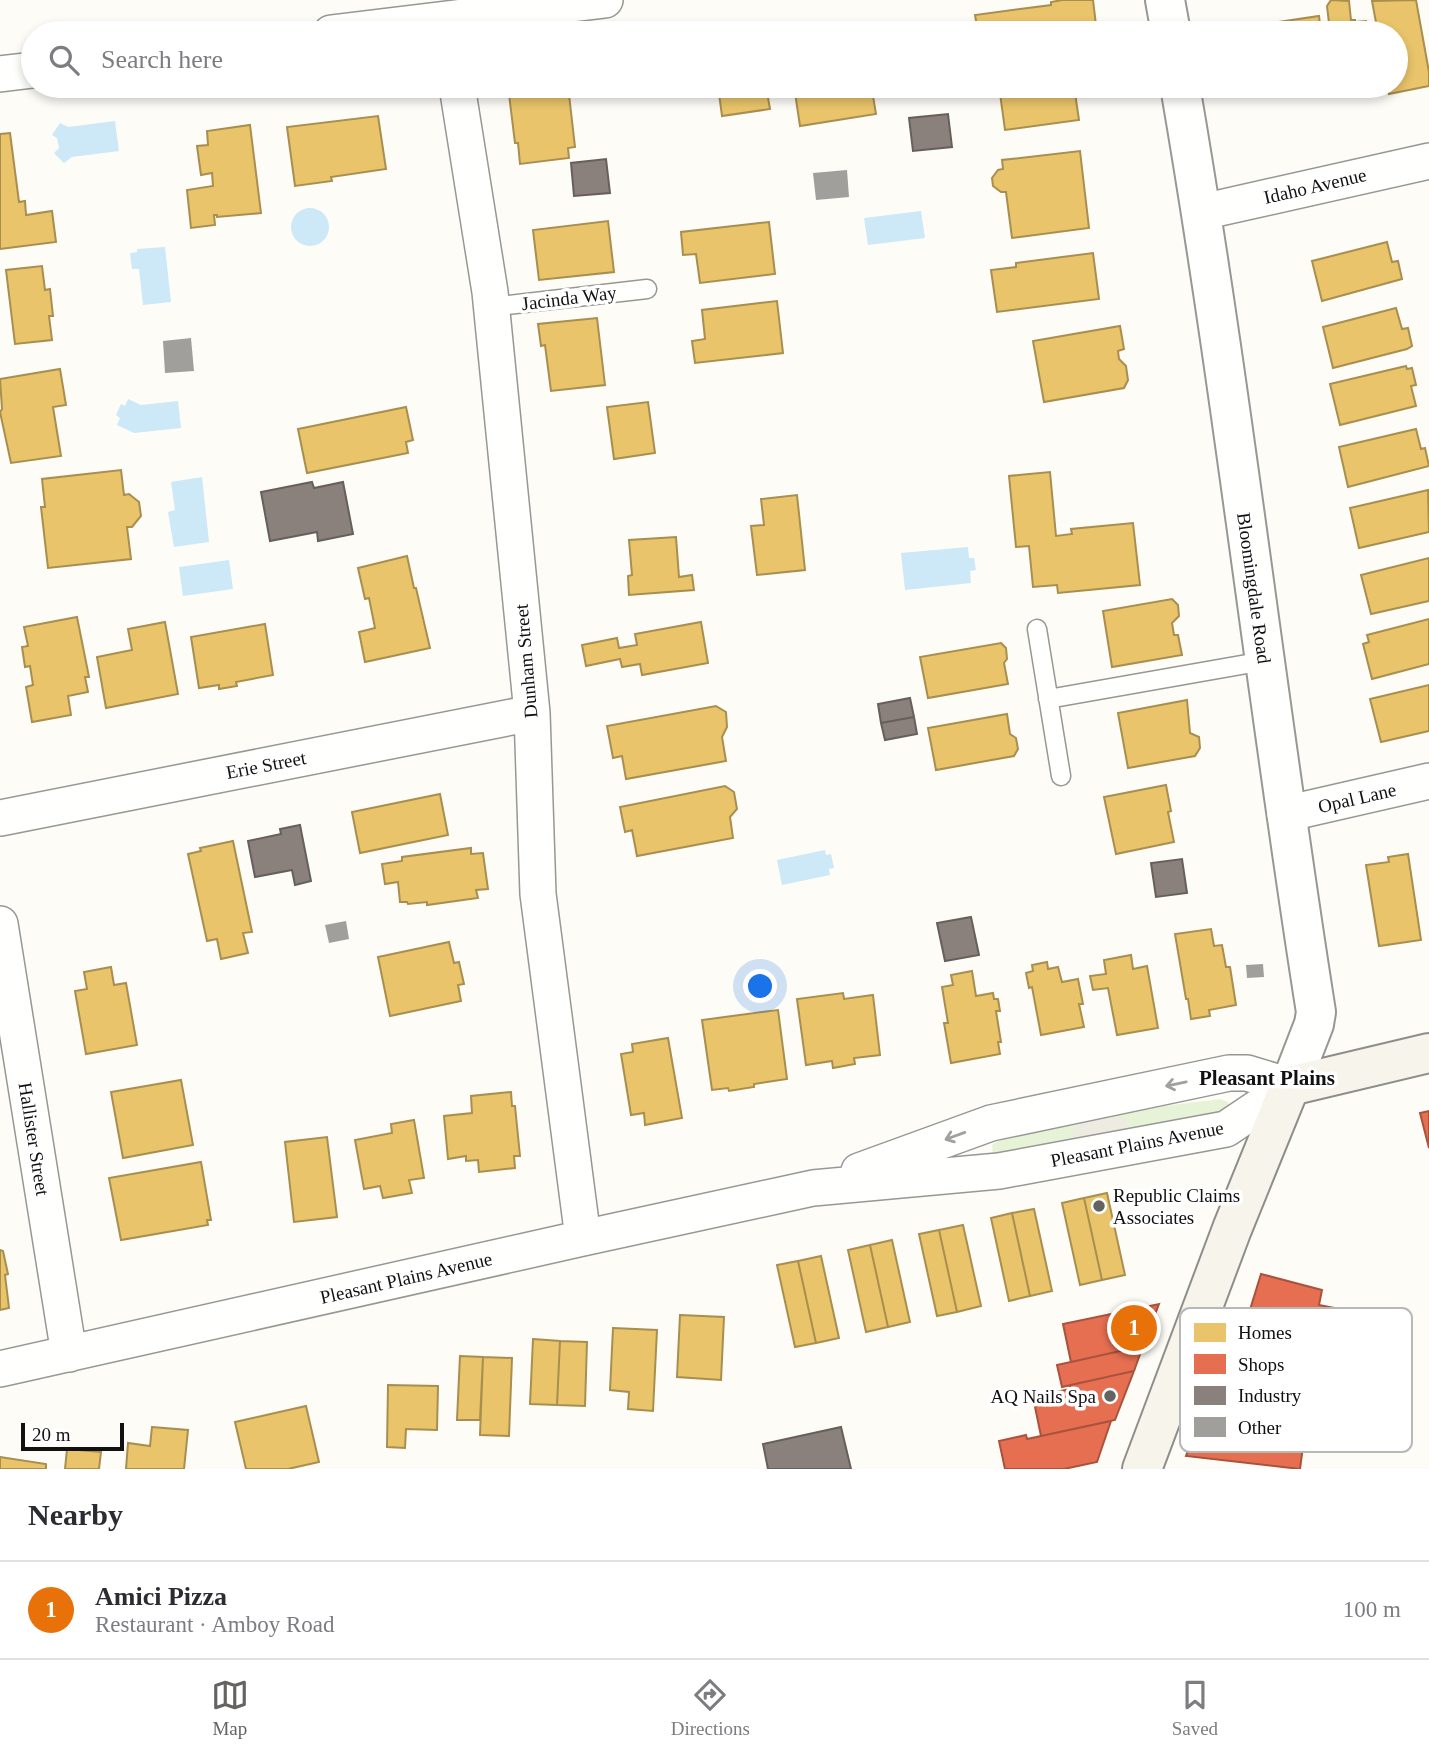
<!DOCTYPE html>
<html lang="en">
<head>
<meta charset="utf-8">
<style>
  :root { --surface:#fff; --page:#f7f7f7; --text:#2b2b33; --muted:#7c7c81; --line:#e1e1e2; --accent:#646362 }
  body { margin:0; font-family:"Times New Roman",serif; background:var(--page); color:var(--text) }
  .scale { position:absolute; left:21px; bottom:18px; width:103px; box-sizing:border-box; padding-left:7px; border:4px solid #111; border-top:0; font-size:19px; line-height:24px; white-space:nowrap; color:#111; -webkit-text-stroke:5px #fff; paint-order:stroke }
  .you { position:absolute; left:761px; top:987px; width:24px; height:24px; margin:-18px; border:5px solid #fff; border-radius:50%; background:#1a73e8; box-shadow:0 0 0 10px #1a73e833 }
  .badge { display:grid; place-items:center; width:46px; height:46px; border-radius:50%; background:var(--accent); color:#fff; font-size:23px; font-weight:700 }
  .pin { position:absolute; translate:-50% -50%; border:4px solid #fff; box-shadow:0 2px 7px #0006 }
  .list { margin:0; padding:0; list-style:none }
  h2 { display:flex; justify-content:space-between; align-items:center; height:91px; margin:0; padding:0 28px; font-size:30px }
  h2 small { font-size:23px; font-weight:400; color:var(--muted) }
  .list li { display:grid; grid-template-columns:46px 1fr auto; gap:21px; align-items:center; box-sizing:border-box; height:98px; padding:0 28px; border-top:2px solid var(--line) }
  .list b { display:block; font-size:26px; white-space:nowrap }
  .list p { margin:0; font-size:23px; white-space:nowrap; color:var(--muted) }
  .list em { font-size:23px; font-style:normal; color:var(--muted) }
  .icon { flex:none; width:38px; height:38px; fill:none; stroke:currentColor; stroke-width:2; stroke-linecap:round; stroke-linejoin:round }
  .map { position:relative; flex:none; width:1429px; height:1469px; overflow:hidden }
  .search { position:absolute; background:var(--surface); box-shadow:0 4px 10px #0003; left:21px; right:21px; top:21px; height:77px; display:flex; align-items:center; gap:18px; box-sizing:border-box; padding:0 24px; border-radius:38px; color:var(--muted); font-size:26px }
  .sheet { height:189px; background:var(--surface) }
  nav { display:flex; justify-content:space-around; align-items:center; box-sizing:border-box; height:98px; border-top:2px solid var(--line); background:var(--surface); font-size:19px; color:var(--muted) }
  nav a { display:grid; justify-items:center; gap:4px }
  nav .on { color:var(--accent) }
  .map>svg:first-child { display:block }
  .green { fill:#e7f3d7 }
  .plaza { fill:#edebe2 }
  .water { fill:#cde8f7 }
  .homes { fill:#e9c46a; stroke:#a88e4f; stroke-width:2 }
  .shops { fill:#e76f51; stroke:#a7533e; stroke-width:2 }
  .industry { fill:#8a817c; stroke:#665f5c; stroke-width:2 }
  .building { fill:#a19f9c }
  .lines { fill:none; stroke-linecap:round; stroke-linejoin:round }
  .service-casing { stroke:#979795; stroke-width:21 }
  .minor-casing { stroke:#979795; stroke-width:38 }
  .tertiary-casing { stroke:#979795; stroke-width:42 }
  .secondary-casing { stroke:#8e8d8b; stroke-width:42 }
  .service { stroke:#fffffe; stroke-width:18 }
  .minor { stroke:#fffffe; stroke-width:35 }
  .tertiary { stroke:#fffffe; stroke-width:38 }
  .secondary { stroke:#f6f4eb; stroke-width:38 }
  .oneway { stroke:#a0a09f }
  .poi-dot { fill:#646362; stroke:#fff; stroke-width:2.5 }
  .labels { text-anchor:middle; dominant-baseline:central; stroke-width:7; stroke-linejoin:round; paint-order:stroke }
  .street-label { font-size:19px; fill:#111; stroke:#fff }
  .poi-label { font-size:19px; fill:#111; stroke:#fff; text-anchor:start }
  .neighbourhood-label { font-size:21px; font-weight:bold; fill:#111; stroke:#fff }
  .key { fill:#fff; stroke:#b8b8b8; stroke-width:2 }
  .key-label { font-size:19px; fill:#111 }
</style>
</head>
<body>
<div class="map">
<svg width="1429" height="1469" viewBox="0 0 1429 1469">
  <rect width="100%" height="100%" fill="#fdfcf7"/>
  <path class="green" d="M 1221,1099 L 1228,1102 L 1230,1111 L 993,1155 L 992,1145 L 1001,1139 L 1139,1109 Z"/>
  <path class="plaza" d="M 1117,1114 L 1117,1117 L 1126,1119 L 1128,1124 L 1121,1132 L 1076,1139 L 1073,1136 L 1073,1130 L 1079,1125 L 1079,1123 Z"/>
  <path class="water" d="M 115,121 L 119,151 L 72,157 L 64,163 L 54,153 L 59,148 L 57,138 L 52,135 L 60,123 L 68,127 Z
    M291 227a19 19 0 1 1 38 0a19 19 0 1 1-38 0Z
    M 921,211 L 925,238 L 868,245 L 864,218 Z
    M 165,247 L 171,302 L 143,305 L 139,269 L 132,269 L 130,253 L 137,252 L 137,249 Z
    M 128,399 L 141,405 L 178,401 L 181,428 L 134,433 L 117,425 L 120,418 L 116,415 L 121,404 L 125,406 Z
    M 202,477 L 209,542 L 174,547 L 168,512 L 175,510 L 171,482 Z
    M 968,547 L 969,558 L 974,558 L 976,570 L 970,571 L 971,583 L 905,590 L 901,553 Z
    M 229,560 L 233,589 L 183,596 L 179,567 Z
    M 825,850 L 826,855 L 831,854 L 834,868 L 829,869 L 830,875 L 782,885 L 777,860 Z"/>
  <path class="homes" d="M 1062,0 L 1093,0 L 1097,33 L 978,33 L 975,15 L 1051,5 L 1051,2 Z
    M 1331,0 L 1349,1 L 1351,20 L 1355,20 L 1355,22 L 1366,21 L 1367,30 L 1356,33 L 1266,33 L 1265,24 L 1319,16 L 1320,24 L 1329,23 L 1327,6 Z
    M 1416,0 L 1429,72 L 1429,86 L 1389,94 L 1388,86 L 1396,86 L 1396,33 L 1378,33 L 1372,1 Z
    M 508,86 L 568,86 L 575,147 L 568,148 L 569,158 L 520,164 L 518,143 L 515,143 Z
    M 718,86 L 766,86 L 770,109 L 722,116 Z
    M 794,86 L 875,86 L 877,96 L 873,96 L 876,114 L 800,126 Z
    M 999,86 L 1074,86 L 1079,120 L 1005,130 Z
    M 378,116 L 386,169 L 331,177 L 332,181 L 295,186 L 287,127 Z
    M 250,125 L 261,213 L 217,217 L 217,215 L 214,215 L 215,225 L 191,228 L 187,190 L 213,186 L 212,173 L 201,175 L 197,146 L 208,145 L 207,131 Z
    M 10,133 L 19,202 L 25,201 L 26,215 L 52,211 L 56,242 L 0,249 L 0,134 Z
    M 1080,151 L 1089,228 L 1012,238 L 1006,192 L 1001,192 L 993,186 L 992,178 L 998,170 L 1003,169 L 1002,160 Z
    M 608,221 L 614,272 L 539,280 L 533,230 Z
    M 769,222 L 775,274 L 700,283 L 696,254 L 683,255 L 681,232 Z
    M 1387,242 L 1392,262 L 1398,261 L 1402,279 L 1322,301 L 1312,261 Z
    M 1093,253 L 1099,299 L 997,312 L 991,270 L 1016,267 L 1016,263 Z
    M 42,266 L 45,290 L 50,289 L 53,316 L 49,316 L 52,340 L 15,344 L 6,270 Z
    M 777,301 L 783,353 L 695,363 L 692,341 L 705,339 L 702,310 Z
    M 1396,308 L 1402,329 L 1408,328 L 1412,346 L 1407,349 L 1333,368 L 1323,327 Z
    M 597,318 L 605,385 L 551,391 L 545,345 L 541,346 L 538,324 Z
    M 1120,326 L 1124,349 L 1118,351 L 1119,359 L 1126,366 L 1128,380 L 1124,388 L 1044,402 L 1033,341 Z
    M 1406,366 L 1407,369 L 1412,368 L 1416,385 L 1411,386 L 1416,406 L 1340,425 L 1330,384 Z
    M 60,369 L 66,405 L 53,407 L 61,456 L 11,463 L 0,412 L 2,409 L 0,379 Z
    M 648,402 L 655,453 L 614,459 L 607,407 Z
    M 406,407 L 413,440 L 406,442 L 408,453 L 307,473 L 298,429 Z
    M 1416,429 L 1421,449 L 1425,448 L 1429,466 L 1348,487 L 1339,447 Z
    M 121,470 L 124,495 L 129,494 L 139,502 L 141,516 L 132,527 L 127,527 L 131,559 L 48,568 L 41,507 L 45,507 L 42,479 Z
    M 1050,472 L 1056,536 L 1072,534 L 1071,529 L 1133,523 L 1140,585 L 1058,593 L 1057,585 L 1033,587 L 1029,546 L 1016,547 L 1009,476 Z
    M 1428,490 L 1429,532 L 1359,548 L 1350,508 Z
    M 797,495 L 805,570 L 757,575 L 751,526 L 764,525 L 761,499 Z
    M 676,537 L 679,577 L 692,575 L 694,590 L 629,595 L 628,576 L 632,575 L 629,540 Z
    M 407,556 L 414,588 L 416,588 L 430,648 L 365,662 L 359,632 L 375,628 L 369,598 L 365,599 L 358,568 Z
    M 1429,558 L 1429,601 L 1371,614 L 1361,575 Z
    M 1172,599 L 1178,605 L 1179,616 L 1172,623 L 1174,635 L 1178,635 L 1182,655 L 1112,667 L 1103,611 Z
    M 77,617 L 89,677 L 85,677 L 88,692 L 68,696 L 71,715 L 32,722 L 26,687 L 33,685 L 30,666 L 25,667 L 22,647 L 28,646 L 24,627 Z
    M 1429,619 L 1429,664 L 1372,679 L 1363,644 L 1369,642 L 1367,635 Z
    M 165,622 L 178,694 L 106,708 L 97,657 L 132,650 L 128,629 Z
    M 701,622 L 708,663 L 642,675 L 640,664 L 622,667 L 620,659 L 586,666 L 582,645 L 617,638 L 619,648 L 637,645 L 635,634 Z
    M 265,624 L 273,675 L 236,682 L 237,686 L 219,689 L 219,685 L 199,688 L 191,637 Z
    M 1001,643 L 1006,648 L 1007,659 L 1004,663 L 1008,684 L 928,698 L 920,657 Z
    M 1429,685 L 1429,731 L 1381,742 L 1370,699 Z
    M 1187,700 L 1190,733 L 1199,737 L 1200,748 L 1195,756 L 1128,768 L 1118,713 Z
    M 716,706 L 726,712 L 727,727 L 722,737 L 726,761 L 626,779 L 622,756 L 613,758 L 607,726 Z
    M 1007,714 L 1010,734 L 1016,738 L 1018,749 L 1014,756 L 936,770 L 928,728 Z
    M 1166,785 L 1171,811 L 1168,812 L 1174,842 L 1116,854 L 1104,797 Z
    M 725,786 L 734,792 L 737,809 L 730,817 L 733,838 L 637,856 L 632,830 L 625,832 L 620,807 Z
    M 440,794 L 448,835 L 360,853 L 352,812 Z
    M 233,841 L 252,932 L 243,933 L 248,953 L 221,959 L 217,939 L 207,941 L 188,854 L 201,851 L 200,848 Z
    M 471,848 L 471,854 L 483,853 L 488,889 L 476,890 L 478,898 L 427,905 L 427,902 L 408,904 L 407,902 L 400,902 L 398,882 L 385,884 L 382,864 L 402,861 L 402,857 Z
    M 1408,854 L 1421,940 L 1379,946 L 1366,865 L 1389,862 L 1388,857 Z
    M 1211,929 L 1214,946 L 1222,945 L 1226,967 L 1230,967 L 1236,1005 L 1209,1010 L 1210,1016 L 1191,1019 L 1188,999 L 1186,999 L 1175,934 Z
    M 449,942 L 454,963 L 459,962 L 464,984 L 458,985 L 461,1001 L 390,1016 L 378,957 Z
    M 1131,955 L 1133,969 L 1147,966 L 1158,1028 L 1117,1035 L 1108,988 L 1093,990 L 1090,976 L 1106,974 L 1104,960 Z
    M 1047,962 L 1048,969 L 1058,967 L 1062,982 L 1078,979 L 1083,1004 L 1079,1004 L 1084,1027 L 1041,1035 L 1032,987 L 1029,988 L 1026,973 L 1033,971 L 1032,965 Z
    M 111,967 L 114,985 L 126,983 L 137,1045 L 86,1054 L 75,991 L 87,989 L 84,972 Z
    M 972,971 L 976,996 L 993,993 L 994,999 L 998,999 L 1000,1011 L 996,1011 L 1001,1042 L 998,1042 L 1000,1054 L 951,1063 L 944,1023 L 948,1023 L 942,987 L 953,985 L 951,975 Z
    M 843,993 L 844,999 L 873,995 L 880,1055 L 854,1058 L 855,1064 L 833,1068 L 832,1061 L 806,1065 L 797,999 Z
    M 778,1010 L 787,1079 L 754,1084 L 754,1087 L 729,1091 L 728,1088 L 712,1090 L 702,1020 Z
    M 668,1038 L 682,1118 L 645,1125 L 644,1113 L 631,1115 L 621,1054 L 633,1052 L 632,1044 Z
    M 181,1080 L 193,1145 L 123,1158 L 111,1092 Z
    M 511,1092 L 512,1106 L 515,1106 L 520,1156 L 514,1156 L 515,1168 L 479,1172 L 478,1160 L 466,1161 L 466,1156 L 448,1159 L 444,1116 L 472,1113 L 471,1096 Z
    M 414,1120 L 424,1178 L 409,1180 L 412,1193 L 383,1198 L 380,1186 L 364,1189 L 355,1140 L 392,1133 L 391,1124 Z
    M 327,1137 L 337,1217 L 294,1222 L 285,1142 Z
    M 201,1162 L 211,1220 L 207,1220 L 208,1225 L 121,1240 L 109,1178 Z
    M 1107,1193 L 1125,1275 L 1102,1280 L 1084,1198 Z
    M 1084,1198 L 1102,1280 L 1080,1285 L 1062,1203 Z
    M 1034,1209 L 1052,1291 L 1030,1296 L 1012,1213 Z
    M 1012,1213 L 1030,1296 L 1009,1301 L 991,1218 Z
    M 963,1225 L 981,1306 L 957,1312 L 939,1230 Z
    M 939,1230 L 957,1312 L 937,1316 L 919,1234 Z
    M 892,1240 L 910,1322 L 888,1327 L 870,1245 Z
    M 870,1245 L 888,1327 L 866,1332 L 848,1250 Z
    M 0,1250 L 3,1251 L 8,1274 L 5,1275 L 9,1308 L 0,1310 Z
    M 821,1256 L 839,1338 L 816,1343 L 798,1261 Z
    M 798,1261 L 816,1343 L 795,1347 L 777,1265 Z
    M 680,1315 L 724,1317 L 721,1380 L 677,1377 Z
    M 613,1328 L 657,1330 L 653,1411 L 628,1409 L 629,1392 L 610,1390 Z
    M 533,1339 L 560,1341 L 557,1405 L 530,1404 Z
    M 560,1341 L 587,1342 L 585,1406 L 557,1405 Z
    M 460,1356 L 483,1357 L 480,1420 L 457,1420 Z
    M 483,1357 L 512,1358 L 509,1436 L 480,1435 Z
    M 388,1385 L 438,1386 L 437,1430 L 406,1429 L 405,1448 L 387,1447 Z
    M 306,1406 L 319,1462 L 288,1469 L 246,1469 L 235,1422 Z
    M 152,1427 L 188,1430 L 184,1469 L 126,1469 L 128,1443 L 150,1446 Z
    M 67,1449 L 101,1452 L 99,1469 L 65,1469 Z
    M 0,1457 L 46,1464 L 46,1469 L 0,1469 Z"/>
  <path class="shops" d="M 1429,1111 L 1429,1148 L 1420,1113 Z
    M 1261,1274 L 1322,1290 L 1319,1305 L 1345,1310 L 1340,1343 L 1245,1326 Z
    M 1159,1304 L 1143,1346 L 1071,1362 L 1063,1324 Z
    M 1143,1346 L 1134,1371 L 1062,1387 L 1057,1365 Z
    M 1134,1371 L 1115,1420 L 1041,1436 L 1033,1397 L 1070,1389 L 1070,1385 Z
    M 1203,1411 L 1306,1424 L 1300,1469 L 1186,1456 Z
    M 1111,1421 L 1097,1462 L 1064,1469 L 1005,1469 L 999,1441 L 1026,1435 L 1027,1439 Z"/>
  <path class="industry" d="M 948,114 L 952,147 L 913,151 L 909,118 Z
    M 606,159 L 610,193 L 574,196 L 571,163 Z
    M 312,482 L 314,488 L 343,482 L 353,534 L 318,541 L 317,532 L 270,541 L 261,492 Z
    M 910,698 L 914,717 L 881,723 L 878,704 Z
    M 914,717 L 917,734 L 885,740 L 881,723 Z
    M 300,825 L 311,881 L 295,885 L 292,870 L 255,877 L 248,841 L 281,834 L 280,829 Z
    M 1182,859 L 1187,893 L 1156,897 L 1151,863 Z
    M 971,917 L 979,955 L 945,961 L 937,923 Z
    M 841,1427 L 851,1469 L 768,1469 L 763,1444 Z"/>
  <path class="building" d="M 847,170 L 849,197 L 816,200 L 813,173 Z
    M 191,338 L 194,371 L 165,373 L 163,341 Z
    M 346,921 L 349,939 L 329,943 L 325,925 Z
    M 1263,964 L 1264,977 L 1247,978 L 1246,965 Z"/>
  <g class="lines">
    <defs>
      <path id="service" d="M 491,307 L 647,289
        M 1037,629 L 1061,776
        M 1048,699 L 1264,661"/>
      <path id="minor" d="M 331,33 L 605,0
        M 0,74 L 33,70
        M 457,86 L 490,292 L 532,713 L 538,894 L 583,1238
        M 1202,212 L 1429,161
        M 1285,814 L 1429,781
        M 0,818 L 532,713
        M 0,924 L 69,1354
        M 859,1171 L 991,1123 L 1229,1073 L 1247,1073 L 1290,1086
        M 0,1369 L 583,1238 L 813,1188 L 999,1171 L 1226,1129 L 1290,1086"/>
      <path id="tertiary" d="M 1165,0 L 1171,33
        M 1180,86 C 1233,393 1267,704 1316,1012 L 1314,1024 L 1290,1086"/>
      <path id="secondary" d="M 1142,1469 L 1232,1229 L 1290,1086 L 1429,1053"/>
    </defs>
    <use href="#service" class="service-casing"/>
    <use href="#minor" class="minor-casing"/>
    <use href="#tertiary" class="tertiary-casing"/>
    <use href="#secondary" class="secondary-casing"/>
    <use href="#service" class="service"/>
    <use href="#minor" class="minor"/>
    <use href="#tertiary" class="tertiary"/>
    <use href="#secondary" class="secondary"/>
  </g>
  <defs><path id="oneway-shaft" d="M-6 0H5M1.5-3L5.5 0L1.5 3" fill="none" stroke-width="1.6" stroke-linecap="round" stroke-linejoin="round" transform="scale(1.75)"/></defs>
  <g class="oneway">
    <use href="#oneway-shaft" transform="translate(1176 1084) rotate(168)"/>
    <use href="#oneway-shaft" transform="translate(955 1136) rotate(160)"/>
  </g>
  <g class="poi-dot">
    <circle cx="1099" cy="1206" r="7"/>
    <circle cx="1110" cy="1396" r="7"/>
  </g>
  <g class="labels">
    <g class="street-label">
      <text transform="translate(1315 186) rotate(-13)">Idaho Avenue</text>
      <text transform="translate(569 298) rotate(-7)">Jacinda Way</text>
      <text transform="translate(1254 588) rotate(82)">Bloomingdale Road</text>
      <text transform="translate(526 661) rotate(-95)">Dunham Street</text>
      <text transform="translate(266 765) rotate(-11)">Erie Street</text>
      <text transform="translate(1357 798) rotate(-13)">Opal Lane</text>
      <text transform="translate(34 1139) rotate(81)">Hallister Street</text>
      <text transform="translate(1137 1144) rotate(-11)">Pleasant Plains Avenue</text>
      <text transform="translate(406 1278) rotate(-13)">Pleasant Plains Avenue</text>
    </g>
    <g class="poi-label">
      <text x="1113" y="1195">Republic Claims<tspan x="1113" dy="22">Associates</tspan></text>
      <text x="1096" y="1396" text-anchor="end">AQ Nails Spa</text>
    </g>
    <g class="neighbourhood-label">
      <text x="1267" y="1078">Pleasant Plains</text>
    </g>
  </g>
  <rect x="1180" y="1308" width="232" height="144" rx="10" class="key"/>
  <rect x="1194" y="1323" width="32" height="19" fill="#e9c46a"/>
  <rect x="1194" y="1354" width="32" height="20" fill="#e76f51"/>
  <rect x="1194" y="1386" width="32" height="19" fill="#8a817c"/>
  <rect x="1194" y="1417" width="32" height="20" fill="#a19f9c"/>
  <g class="key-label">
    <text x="1238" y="1339">Homes</text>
    <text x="1238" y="1371">Shops</text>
    <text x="1238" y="1402">Industry</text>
    <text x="1238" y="1434">Other</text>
  </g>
</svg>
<div class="scale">20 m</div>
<div class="you"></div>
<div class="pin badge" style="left:1134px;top:1328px;background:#e8710a">1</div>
<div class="search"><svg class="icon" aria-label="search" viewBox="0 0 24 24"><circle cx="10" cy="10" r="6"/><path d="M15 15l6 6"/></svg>Search here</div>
</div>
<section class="sheet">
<h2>Nearby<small></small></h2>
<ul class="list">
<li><span class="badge" style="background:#e8710a">1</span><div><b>Amici Pizza</b><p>Restaurant · Amboy Road</p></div><em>100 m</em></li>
</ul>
</section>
<nav>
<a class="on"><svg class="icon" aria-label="map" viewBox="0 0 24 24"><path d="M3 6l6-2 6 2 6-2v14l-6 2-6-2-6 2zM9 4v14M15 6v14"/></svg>Map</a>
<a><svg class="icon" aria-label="directions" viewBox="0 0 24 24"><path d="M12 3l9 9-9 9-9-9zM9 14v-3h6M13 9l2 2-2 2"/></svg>Directions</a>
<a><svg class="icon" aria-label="saved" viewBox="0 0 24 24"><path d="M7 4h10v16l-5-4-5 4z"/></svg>Saved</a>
</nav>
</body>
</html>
